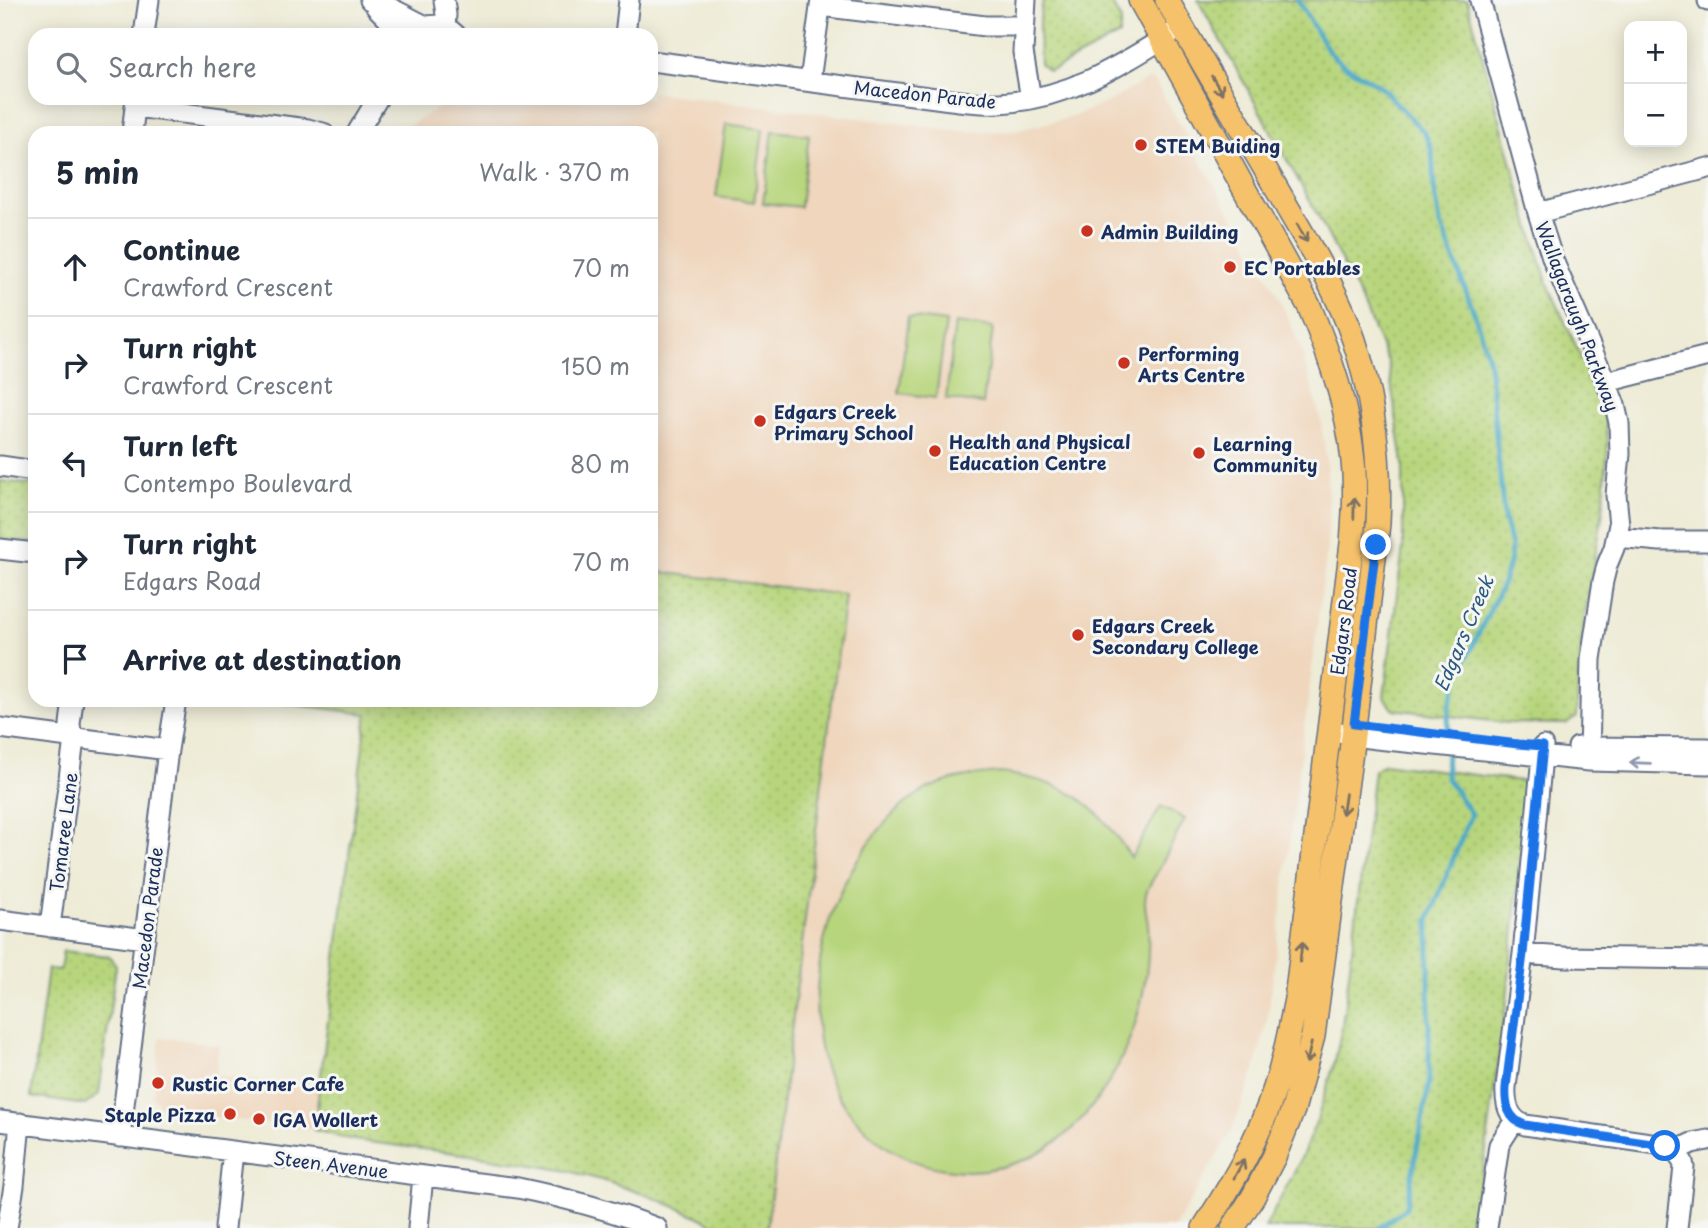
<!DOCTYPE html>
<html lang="en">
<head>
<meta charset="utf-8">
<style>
  :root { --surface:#fff; --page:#f6f6f7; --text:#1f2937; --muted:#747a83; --line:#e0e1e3 }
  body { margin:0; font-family:"Playpen Sans",sans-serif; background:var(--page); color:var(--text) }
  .controls { position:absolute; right:21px; top:21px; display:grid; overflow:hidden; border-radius:14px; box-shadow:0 4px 18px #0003 }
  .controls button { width:63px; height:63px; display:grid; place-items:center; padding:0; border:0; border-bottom:2px solid var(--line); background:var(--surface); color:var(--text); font:35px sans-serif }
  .stop { position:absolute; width:21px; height:21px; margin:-16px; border:5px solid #1a73e8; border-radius:50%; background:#fff }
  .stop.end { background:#1a73e8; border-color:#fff; box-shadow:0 2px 7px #0008 }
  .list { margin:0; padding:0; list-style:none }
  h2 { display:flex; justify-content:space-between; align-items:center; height:91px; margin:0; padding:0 28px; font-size:30px }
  h2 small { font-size:23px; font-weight:400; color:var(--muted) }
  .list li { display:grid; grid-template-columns:46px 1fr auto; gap:21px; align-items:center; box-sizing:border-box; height:98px; padding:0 28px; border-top:2px solid var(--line) }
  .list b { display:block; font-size:26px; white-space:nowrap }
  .list p { margin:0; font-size:23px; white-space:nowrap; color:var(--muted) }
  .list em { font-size:23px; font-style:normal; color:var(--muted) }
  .icon { flex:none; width:38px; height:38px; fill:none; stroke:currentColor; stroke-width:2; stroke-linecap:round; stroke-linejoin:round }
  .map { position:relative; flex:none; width:1708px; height:1228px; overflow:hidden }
  .search { position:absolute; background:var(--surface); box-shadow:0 4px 18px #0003; left:28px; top:28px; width:630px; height:77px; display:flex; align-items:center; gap:18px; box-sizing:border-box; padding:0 24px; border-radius:21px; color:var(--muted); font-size:26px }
  .panel { position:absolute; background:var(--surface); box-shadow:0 4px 18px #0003; left:28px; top:126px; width:630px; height:581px; border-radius:21px }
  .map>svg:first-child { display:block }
  .built { fill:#efd6bc }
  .park { fill:url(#park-dots); stroke:#69826c; stroke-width:2 }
  .pitch { fill:#b7d57b; stroke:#69826c; stroke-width:2 }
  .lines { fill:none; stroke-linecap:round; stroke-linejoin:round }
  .stream { stroke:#48a9c7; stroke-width:5 }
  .minor-casing { stroke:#657188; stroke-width:23 }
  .major-casing { stroke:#657188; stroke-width:26 }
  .minor { stroke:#fff; stroke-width:19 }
  .major { stroke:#f5c16b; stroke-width:23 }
  .oneway { stroke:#7d7164 }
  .oneway2 { stroke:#8d97ae }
  .route { stroke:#1a73e8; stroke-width:9 }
  .poi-dot { fill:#c8321e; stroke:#f6f6f2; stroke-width:2.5 }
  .labels { text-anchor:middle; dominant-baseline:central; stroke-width:6; stroke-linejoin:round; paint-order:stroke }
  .street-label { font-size:18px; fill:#1b2f5e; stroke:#f6f6f2 }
  .poi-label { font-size:18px; font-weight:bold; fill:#1b2f5e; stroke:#f6f6f2; text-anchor:start }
  .water-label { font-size:19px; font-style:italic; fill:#2b5a83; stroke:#f6f6f2 }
</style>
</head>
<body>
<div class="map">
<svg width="1708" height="1228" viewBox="0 0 1708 1228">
  <defs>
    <pattern id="park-dots" width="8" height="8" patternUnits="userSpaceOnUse" patternTransform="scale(1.75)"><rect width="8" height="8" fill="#b7d57b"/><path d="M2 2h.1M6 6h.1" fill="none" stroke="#9db76d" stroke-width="1.8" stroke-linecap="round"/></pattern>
  </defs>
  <rect width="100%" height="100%" fill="#f6f6f2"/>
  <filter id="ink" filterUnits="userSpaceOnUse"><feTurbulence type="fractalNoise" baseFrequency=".0143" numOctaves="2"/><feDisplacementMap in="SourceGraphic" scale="14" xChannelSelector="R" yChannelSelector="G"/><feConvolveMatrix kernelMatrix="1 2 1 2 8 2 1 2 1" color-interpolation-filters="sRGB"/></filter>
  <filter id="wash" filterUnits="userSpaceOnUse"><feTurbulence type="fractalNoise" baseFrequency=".00686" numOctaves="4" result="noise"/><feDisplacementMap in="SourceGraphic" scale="28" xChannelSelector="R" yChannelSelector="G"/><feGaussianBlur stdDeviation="1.57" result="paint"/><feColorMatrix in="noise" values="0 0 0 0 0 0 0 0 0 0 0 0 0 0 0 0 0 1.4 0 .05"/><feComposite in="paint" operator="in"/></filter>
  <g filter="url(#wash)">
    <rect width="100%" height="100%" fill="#eeebd6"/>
    <path class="built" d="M 1148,79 L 1155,81 L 1278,296 L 1301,348 L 1321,421 L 1326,456 L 1329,516 L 1327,548 L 1268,1016 L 1255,1069 L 1231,1132 L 1174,1228 L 767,1228 L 845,595 L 651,571 L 651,133 L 403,133 L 408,127 L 419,119 L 455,98 L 651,98 L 651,92 L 967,132 L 1015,131 L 1075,116 L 1110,101 Z
      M 160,1037 L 219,1045 L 216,1075 L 319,1088 L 314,1130 L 163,1110 L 153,1096 Z"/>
    <path class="park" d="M 1043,0 L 1110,0 L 1121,21 L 1119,35 L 1055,69 L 1048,71 L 1040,64 L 1039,23 Z
      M 1198,0 L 1467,0 L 1519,189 L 1547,282 L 1600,399 L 1606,423 L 1608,442 L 1603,511 L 1585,614 L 1578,679 L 1577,717 L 1566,724 L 1508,723 L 1393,709 L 1384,697 L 1403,547 L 1403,463 L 1388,362 L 1359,295 L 1317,214 Z
      M 0,481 L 35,485 L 35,543 L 0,539 Z
      M 651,571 L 845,595 L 767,1228 L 721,1228 L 693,1214 L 649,1196 L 608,1182 L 569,1171 L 486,1157 L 353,1140 L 314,1130 L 367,714 L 259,700 L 651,700 Z
      M 1384,763 L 1521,781 L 1528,790 L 1507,998 L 1475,1228 L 1265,1228 L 1300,1161 L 1317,1120 L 1335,1061 L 1342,1027 L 1352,950 L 1374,770 Z
      M 63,951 L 109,956 L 116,965 L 99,1094 L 85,1105 L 31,1097 L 48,969 L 60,970 Z"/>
    <path class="pitch" d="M 726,124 L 763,129 L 754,202 L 716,197 Z
      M 773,131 L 809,135 L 800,207 L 763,203 Z
      M 908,317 L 946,322 L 936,398 L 899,393 Z
      M 955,323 L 993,328 L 983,404 L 946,399 Z
      M 1001,773 C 1068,782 1097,802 1131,858 L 1161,806 L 1185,819 C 1176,836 1167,853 1158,871 C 1154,878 1148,886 1146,894 C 1143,903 1147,916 1148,925 C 1149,936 1148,947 1148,957 C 1144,1013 1122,1073 1084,1116 C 1054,1151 1014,1170 969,1171 C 937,1171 904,1161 880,1142 C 854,1122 832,1093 823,1061 C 812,1018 816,967 828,925 C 842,877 880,815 925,790 C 948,778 975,775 1001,773 Z"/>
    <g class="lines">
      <path class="stream" d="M 1298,0 L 1316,31 L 1331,54 L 1345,66 L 1380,86 L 1425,133 L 1432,151 L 1434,187 L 1440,222 L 1475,315 L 1489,362 L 1504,517 L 1511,547 L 1510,560 L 1503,583 L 1458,676 L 1449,707 L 1447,741
        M 1379,1228 L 1406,1208 L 1429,1084 L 1429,920 L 1471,814 L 1446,777 L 1447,751"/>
    </g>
  </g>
  <g filter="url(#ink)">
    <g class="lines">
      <defs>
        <path id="minor" d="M 370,0 C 390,5 407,18 426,26
          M 444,0 L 446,15 L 445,27
          M 1026,0 L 1023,52 L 1031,99
          M 1480,0 L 1538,213 L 1553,260 L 1606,382 L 1615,405 L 1619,423 L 1620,454 L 1616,495 L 1619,525 L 1614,548 L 1607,565 L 1603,581 L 1591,659 L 1589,761
          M 1708,0 L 1708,1
          M 820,6 L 985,26 L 1024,26
          M 376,7 L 386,17 L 400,35
          M 417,32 C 430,22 444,23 456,35
          M 144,35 L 149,0
          M 625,35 L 629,0
          M 651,61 L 936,98 C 957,101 979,104 1000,103 C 1073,98 1122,64 1182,27
          M 810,81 L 821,0
          M 135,107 L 308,129 L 323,133
          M 132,133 L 136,98
          M 357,133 L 378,98
          M 1538,213 L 1708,168
          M 1606,382 L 1708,356
          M 0,466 L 35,471
          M 1617,537 L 1660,541 L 1708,541
          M 0,549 L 35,553
          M 0,728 L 168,750
          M 1340,732 L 1353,736 L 1377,739 L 1589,761 L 1708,764
          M 1543,746 L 1523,954 L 1506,1087 C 1505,1103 1508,1119 1525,1125 L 1657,1144 L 1665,1145 L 1675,1151 L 1692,1143 L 1708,1140
          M 1578,747 L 1708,748
          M 0,920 L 145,939
          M 50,927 L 73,747 L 70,724 L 73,700
          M 1523,954 L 1564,957 L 1708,959
          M 0,1121 L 518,1188 C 566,1198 611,1210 657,1228
          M 120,1137 L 168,750 L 176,700
          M 1675,1151 L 1683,1162 L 1684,1167 L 1677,1228
          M 7,1228 L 14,1186 L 20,1123
          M 225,1228 L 233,1151
          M 418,1228 L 423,1176
          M 1487,1228 L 1499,1145 L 1515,1120"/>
        <path id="major" d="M 1140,0 L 1309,306 C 1330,356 1348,407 1353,461 C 1356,488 1354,516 1352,543 L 1296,999 C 1290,1029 1285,1059 1275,1088 C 1259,1138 1232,1184 1204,1228
          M 1167,0 C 1206,70 1248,138 1287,207 C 1312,250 1338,293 1354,340 C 1374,400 1381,461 1378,524 L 1353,736 L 1313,1036 L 1293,1110 L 1274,1157 L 1253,1197 L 1233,1228"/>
      </defs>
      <use href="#minor" class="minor-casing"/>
      <use href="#major" class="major-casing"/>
      <use href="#minor" class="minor"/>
      <use href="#major" class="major"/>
    </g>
    <defs><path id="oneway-shaft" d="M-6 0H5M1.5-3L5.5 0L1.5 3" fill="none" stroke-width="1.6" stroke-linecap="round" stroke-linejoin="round" transform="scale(1.75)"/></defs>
    <g class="oneway">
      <use href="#oneway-shaft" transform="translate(1217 85) rotate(59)"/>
      <use href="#oneway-shaft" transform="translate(1302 233) rotate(61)"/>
      <use href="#oneway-shaft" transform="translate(1354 508) rotate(-89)"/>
      <use href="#oneway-shaft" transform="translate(1344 804) rotate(98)"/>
      <use href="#oneway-shaft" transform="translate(1301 952) rotate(-83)"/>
      <use href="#oneway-shaft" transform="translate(1309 1053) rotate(103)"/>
      <use href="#oneway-shaft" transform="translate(1239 1169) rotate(-61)"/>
    </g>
    <use class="oneway2" href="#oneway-shaft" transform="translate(1640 763) rotate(-178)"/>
  </g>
  <g class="lines" filter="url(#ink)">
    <path class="route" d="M 1376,545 L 1354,724 L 1518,744 L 1543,746 L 1523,954 L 1506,1087 C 1505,1103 1507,1119 1525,1125 L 1665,1146"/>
  </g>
  <g class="poi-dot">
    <circle cx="1141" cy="145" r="7"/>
    <circle cx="1087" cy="231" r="7"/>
    <circle cx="1230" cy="267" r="7"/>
    <circle cx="1124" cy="363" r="7"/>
    <circle cx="760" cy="421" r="7"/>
    <circle cx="935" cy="451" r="7"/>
    <circle cx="1199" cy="453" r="7"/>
    <circle cx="1078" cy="635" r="7"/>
    <circle cx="158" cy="1083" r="7"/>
    <circle cx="230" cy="1114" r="7"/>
    <circle cx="259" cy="1119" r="7"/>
  </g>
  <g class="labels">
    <g class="street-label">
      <text transform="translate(925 94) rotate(6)">Macedon Parade</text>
      <text transform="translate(1578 316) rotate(69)">Wallagaraugh Parkway</text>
      <text transform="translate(1343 621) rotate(-83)">Edgars Road</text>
      <text transform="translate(63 832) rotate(-83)">Tomaree Lane</text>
      <text transform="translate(147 918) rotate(-83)">Macedon Parade</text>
      <text transform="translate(331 1164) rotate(7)">Steen Avenue</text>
    </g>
    <g class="poi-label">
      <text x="1155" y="145">STEM Buiding</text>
      <text x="1101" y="231">Admin Building</text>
      <text x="1244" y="267">EC Portables</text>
      <text x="1138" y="353">Performing<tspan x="1138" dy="21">Arts Centre</tspan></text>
      <text x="774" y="411">Edgars Creek<tspan x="774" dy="21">Primary School</tspan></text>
      <text x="949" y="441">Health and Physical<tspan x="949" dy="21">Education Centre</tspan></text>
      <text x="1213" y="443">Learning<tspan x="1213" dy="21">Community</tspan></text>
      <text x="1092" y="625">Edgars Creek<tspan x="1092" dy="21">Secondary College</tspan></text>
      <text x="172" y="1083">Rustic Corner Cafe</text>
      <text x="216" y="1114" text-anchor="end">Staple Pizza</text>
      <text x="273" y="1119">IGA Wollert</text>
    </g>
    <g class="water-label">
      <text transform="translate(1463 633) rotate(-67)">Edgars Creek</text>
    </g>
  </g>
</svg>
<div class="controls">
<button>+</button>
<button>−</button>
</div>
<div class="stop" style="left:1665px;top:1146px"></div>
<div class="stop end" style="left:1376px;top:545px"></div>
<div class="search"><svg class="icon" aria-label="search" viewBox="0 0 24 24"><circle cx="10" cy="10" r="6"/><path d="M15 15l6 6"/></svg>Search here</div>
<section class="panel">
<h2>5 min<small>Walk · 370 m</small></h2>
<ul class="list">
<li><svg class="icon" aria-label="ahead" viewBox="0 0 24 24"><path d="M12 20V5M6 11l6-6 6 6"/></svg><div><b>Continue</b><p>Crawford Crescent</p></div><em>70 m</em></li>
<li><svg class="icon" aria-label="right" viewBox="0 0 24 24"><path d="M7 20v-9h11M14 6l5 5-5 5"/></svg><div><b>Turn right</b><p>Crawford Crescent</p></div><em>150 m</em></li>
<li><svg class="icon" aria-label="left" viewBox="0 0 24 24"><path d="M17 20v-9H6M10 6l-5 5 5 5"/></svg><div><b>Turn left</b><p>Contempo Boulevard</p></div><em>80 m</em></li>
<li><svg class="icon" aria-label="right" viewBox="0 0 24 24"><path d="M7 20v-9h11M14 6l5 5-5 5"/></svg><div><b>Turn right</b><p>Edgars Road</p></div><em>70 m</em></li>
<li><svg class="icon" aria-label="arrive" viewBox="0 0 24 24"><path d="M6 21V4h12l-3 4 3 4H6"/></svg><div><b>Arrive at destination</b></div></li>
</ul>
</section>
</div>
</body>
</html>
